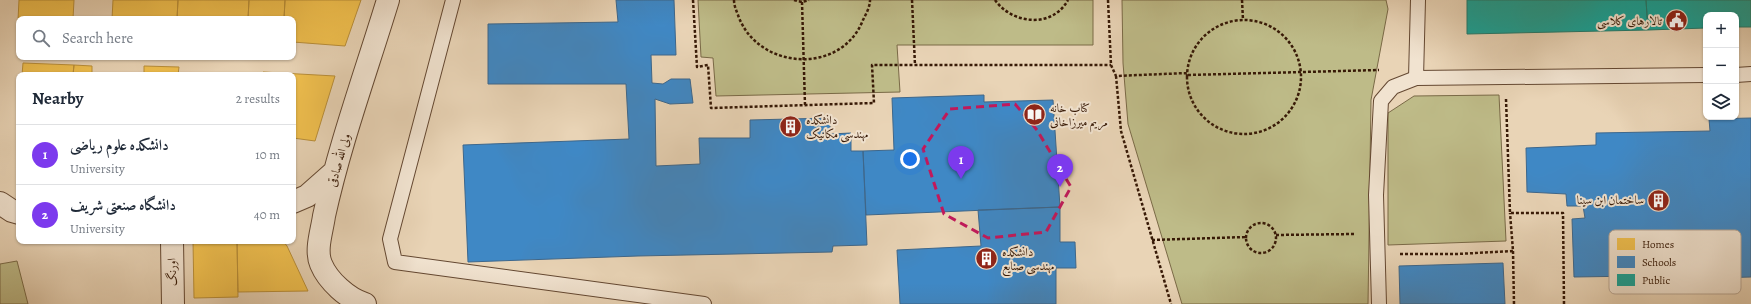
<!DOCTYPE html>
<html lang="en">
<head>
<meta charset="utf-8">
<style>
  :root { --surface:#fff; --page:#f2f2f3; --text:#1f2937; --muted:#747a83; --line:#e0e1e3; --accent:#7c3aed }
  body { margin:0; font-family:Alegreya,Amiri,serif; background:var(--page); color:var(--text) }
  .controls { position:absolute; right:12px; top:12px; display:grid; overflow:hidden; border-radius:8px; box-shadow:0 1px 3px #0004 }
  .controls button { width:36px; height:36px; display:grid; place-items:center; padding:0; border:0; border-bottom:1px solid var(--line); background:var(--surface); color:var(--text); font:20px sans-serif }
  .you { position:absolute; left:910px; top:159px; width:14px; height:14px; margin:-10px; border:3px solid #fff; border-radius:50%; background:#1a73e8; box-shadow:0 0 0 6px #1a73e833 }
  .badge { display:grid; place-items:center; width:26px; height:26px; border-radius:50%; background:var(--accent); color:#fff; font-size:13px; font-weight:700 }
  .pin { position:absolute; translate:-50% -33px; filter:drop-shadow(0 1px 2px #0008) }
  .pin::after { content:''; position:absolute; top:21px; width:14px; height:12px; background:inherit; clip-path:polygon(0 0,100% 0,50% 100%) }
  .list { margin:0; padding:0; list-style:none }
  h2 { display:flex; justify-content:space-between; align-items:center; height:52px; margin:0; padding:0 16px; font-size:17px }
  h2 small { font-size:13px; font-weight:400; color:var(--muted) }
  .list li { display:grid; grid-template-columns:26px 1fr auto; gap:12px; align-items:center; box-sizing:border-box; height:60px; padding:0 16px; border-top:1px solid var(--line) }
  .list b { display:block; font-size:15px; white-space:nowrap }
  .list p { margin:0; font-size:13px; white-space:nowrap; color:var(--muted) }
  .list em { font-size:13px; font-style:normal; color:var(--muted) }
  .icon { flex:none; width:22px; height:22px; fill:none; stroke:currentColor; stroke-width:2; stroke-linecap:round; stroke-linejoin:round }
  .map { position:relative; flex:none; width:1751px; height:304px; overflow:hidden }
  .search { position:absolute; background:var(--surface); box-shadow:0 1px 3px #0004; left:16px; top:16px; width:280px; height:44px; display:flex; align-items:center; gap:10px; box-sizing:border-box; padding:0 14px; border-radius:8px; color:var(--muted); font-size:15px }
  .panel { position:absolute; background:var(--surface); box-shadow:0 1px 3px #0004; left:16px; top:72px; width:280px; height:172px; border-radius:8px }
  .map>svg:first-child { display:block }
  .green { fill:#bebb88; stroke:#7a6a47 }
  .homes { fill:#f2c14e; stroke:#ba8f38 }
  .schools { fill:#3f88c5; stroke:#3d678c }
  .public { fill:#17a398; stroke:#217a6c }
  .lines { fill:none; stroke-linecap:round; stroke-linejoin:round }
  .service-casing { stroke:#644832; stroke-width:16 }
  .minor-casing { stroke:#644832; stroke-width:24 }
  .path { stroke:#371906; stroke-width:2.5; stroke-dasharray:3 2; stroke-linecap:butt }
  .service { stroke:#f1e3d0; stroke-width:14 }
  .minor { stroke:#f1e3d0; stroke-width:22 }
  .marked { fill:none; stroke:#c2185b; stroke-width:3; stroke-dasharray:8 5; stroke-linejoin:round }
  .labels { text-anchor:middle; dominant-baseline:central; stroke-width:4; stroke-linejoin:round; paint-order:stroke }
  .poi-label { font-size:12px; fill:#371906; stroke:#f1e3d0; text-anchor:start }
  .street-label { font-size:12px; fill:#371906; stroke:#f1e3d0 }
  .key { fill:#f1e3d0; stroke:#b9a693; stroke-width:1 }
  .key-label { font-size:11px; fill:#371906 }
</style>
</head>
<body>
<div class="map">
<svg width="1751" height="304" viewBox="0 0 1751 304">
  <rect width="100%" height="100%" fill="#e9d4b6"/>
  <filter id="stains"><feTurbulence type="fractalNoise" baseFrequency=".005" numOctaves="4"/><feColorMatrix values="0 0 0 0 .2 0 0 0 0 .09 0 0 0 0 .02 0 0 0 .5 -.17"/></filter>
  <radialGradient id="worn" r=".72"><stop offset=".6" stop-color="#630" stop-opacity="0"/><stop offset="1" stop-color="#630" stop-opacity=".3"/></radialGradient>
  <path class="green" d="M 698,0 L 1093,0 L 1093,45 L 897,45 L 900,92 L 716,96 L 713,58 L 701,57 Z
    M 1122,0 L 1386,0 L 1388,9 L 1371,100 L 1368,304 L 1182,304 L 1128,124 L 1123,63 Z
    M 1499,95 L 1506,241 L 1388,245 L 1388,113 L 1414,96 Z
    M 17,261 L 28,304 L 0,304 L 0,264 Z"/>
  <path class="homes" d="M 19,0 L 74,0 L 73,19 L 18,20 Z
    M 113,0 L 178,0 L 177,19 L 112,19 Z
    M 178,0 L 249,0 L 248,19 L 177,19 Z
    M 249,0 L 285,0 L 284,19 L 248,19 Z
    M 285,0 L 361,0 L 345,46 L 293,42 L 293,19 L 284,19 Z
    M 23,63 L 74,65 L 73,75 L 22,75 Z
    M 74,65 L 92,66 L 92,75 L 73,75 Z
    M 144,66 L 179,67 L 178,75 L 144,75 Z
    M 263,72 L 335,76 L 315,141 L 293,138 L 293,75 L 262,75 Z
    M 193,241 L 237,241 L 238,297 L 194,298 Z
    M 237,241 L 283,241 L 287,246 L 308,291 L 238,292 Z"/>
  <path class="schools" d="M 616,0 L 674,0 L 676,55 L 651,55 L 652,83 L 663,84 L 671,79 L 690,79 L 693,103 L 670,104 L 655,99 L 656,166 L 700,164 L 699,138 L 750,138 L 750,120 L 830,118 L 830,134 L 851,133 L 851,151 L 863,151 L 867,245 L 833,246 L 832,252 L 638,256 L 468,262 L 463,145 L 629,139 L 626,84 L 488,84 L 488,24 L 618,22 Z
    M 984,95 L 984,102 L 1053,100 L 1060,207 L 866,215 L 863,151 L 894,150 L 892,98 Z
    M 1751,118 L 1751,277 L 1678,279 L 1674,252 L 1639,251 L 1638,276 L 1574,277 L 1572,219 L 1585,218 L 1583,206 L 1567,206 L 1566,194 L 1527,192 L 1526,148 L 1596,145 L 1596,133 L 1710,131 L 1709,119 Z
    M 1060,207 L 1060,242 L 1075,242 L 1076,268 L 1056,268 L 1056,304 L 900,304 L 897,250 L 981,246 L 978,210 Z
    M 1503,263 L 1505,304 L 1400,304 L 1399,266 Z"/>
  <path class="public" d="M 1467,0 L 1646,0 L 1648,30 L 1467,34 Z
    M 1646,0 L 1751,0 L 1751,27 L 1736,27 L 1736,15 L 1706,15 L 1706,28 L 1648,30 Z"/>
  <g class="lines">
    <defs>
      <path id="service" d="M 453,0 L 390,239 L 395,262 L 704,304
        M 1418,0 L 1416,78 L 1706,75
        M 1736,75 L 1751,74
        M 1379,304 L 1376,195 L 1381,101 L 1393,87 L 1416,78"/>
      <path id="minor" d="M 293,202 L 307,196 L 333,173
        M 0,203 L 12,211 L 19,213
        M 172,241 L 173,304
        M 365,304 C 348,299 328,281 321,264 C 315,250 322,231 324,216 C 340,143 366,72 388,0"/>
    </defs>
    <use href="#service" class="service-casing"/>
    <use href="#minor" class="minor-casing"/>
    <path class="path" d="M 693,0 L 697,67 L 708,65 L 711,108 L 874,103 L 872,65 L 1111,65
      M 734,0 C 734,5 736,10 738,15 C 757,70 841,76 863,20 C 866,14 870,7 870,0
      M 794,0 L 802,2 L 809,0
      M 912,0 L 915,65
      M 995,0 C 1012,24 1052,29 1068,0
      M 1108,0 L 1111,65 L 1116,76 L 1187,73
      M 1242,0 L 1243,20
      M 802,2 L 805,105
      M1187 77a57 57 0 1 1 114 0a57 57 0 1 1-114 0Z
      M 1188,75 L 1379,70
      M 1116,76 L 1121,131 L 1171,304
      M 1506,99 L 1510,213 L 1563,213 L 1564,304
      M1246 238a15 15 0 1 1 30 0a15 15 0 1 1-30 0Z
      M 1276,235 L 1355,234
      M 1152,240 L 1246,237
      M 1513,251 L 1514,304
      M 1400,254 L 1457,254 L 1513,251 L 1510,213"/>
    <use href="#service" class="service"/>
    <use href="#minor" class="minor"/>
  </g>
  <path class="marked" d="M 1015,104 L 1037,130 L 1071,187 L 1046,232 L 988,238 L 944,214 L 923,149 L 950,109 Z"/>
  <defs>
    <symbol id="civic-disc" viewBox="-11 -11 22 22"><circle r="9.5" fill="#8f2418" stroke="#f1e3d0"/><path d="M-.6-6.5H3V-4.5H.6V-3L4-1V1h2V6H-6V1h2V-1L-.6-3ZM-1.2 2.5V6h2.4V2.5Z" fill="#fff"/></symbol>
    <symbol id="library-disc" viewBox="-11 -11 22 22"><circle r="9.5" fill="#8f2418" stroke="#f1e3d0"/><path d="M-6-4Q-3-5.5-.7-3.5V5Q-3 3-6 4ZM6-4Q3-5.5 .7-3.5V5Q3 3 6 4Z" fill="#fff"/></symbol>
    <symbol id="building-disc" viewBox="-11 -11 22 22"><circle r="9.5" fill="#8f2418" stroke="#f1e3d0"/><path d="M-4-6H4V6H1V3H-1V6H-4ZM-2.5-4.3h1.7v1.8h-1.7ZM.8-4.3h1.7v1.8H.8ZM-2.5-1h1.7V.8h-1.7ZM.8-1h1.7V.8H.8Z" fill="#fff"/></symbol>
  </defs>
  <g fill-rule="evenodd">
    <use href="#civic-disc" x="1664" y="8" width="25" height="25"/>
    <use href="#library-disc" x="1022" y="102" width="25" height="25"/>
    <use href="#building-disc" x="778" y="114" width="25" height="25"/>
    <use href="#building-disc" x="1646" y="188" width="25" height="25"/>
    <use href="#building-disc" x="974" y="246" width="25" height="25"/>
  </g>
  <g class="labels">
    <g class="poi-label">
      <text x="1662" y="21" text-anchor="end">تالارهای کلاسی</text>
      <text x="1050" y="108">کتاب خانه<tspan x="1050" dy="14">مریم میرزاخانی</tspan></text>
      <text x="806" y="120">دانشکده<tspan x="806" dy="14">مهندسی مکانیک</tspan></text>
      <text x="1644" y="200" text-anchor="end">ساختمان ابن سینا</text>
      <text x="1002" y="252">دانشکده<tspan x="1002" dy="14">مهندسی صنایع</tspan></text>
    </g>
    <g class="street-label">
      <text transform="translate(339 160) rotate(-74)">ولی الله صادقی</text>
      <text transform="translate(172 272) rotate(-92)">اورنگ</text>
    </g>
  </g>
  <rect x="1609" y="230" width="132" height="64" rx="6" class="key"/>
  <rect x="1617" y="238" width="18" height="12" fill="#f2c14e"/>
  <rect x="1617" y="256" width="18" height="12" fill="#3f88c5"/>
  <rect x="1617" y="274" width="18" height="12" fill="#17a398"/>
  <g class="key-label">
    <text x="1642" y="248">Homes</text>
    <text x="1642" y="266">Schools</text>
    <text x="1642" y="284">Public</text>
  </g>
  <rect width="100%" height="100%" filter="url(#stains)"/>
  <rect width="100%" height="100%" fill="url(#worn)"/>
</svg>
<div class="controls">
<button>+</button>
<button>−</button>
<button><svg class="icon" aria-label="layers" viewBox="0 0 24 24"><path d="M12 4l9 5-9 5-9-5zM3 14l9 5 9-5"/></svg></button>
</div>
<div class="you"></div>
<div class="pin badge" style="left:961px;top:179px">1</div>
<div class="pin badge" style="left:1060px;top:187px">2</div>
<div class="search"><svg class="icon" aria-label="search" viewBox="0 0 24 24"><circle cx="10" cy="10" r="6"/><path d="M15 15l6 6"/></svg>Search here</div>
<section class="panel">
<h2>Nearby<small>2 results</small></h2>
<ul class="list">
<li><span class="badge">1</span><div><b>دانشکده علوم ریاضی</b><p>University</p></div><em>10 m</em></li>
<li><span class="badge">2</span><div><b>دانشگاه صنعتی شریف</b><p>University</p></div><em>40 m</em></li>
</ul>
</section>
</div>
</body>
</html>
